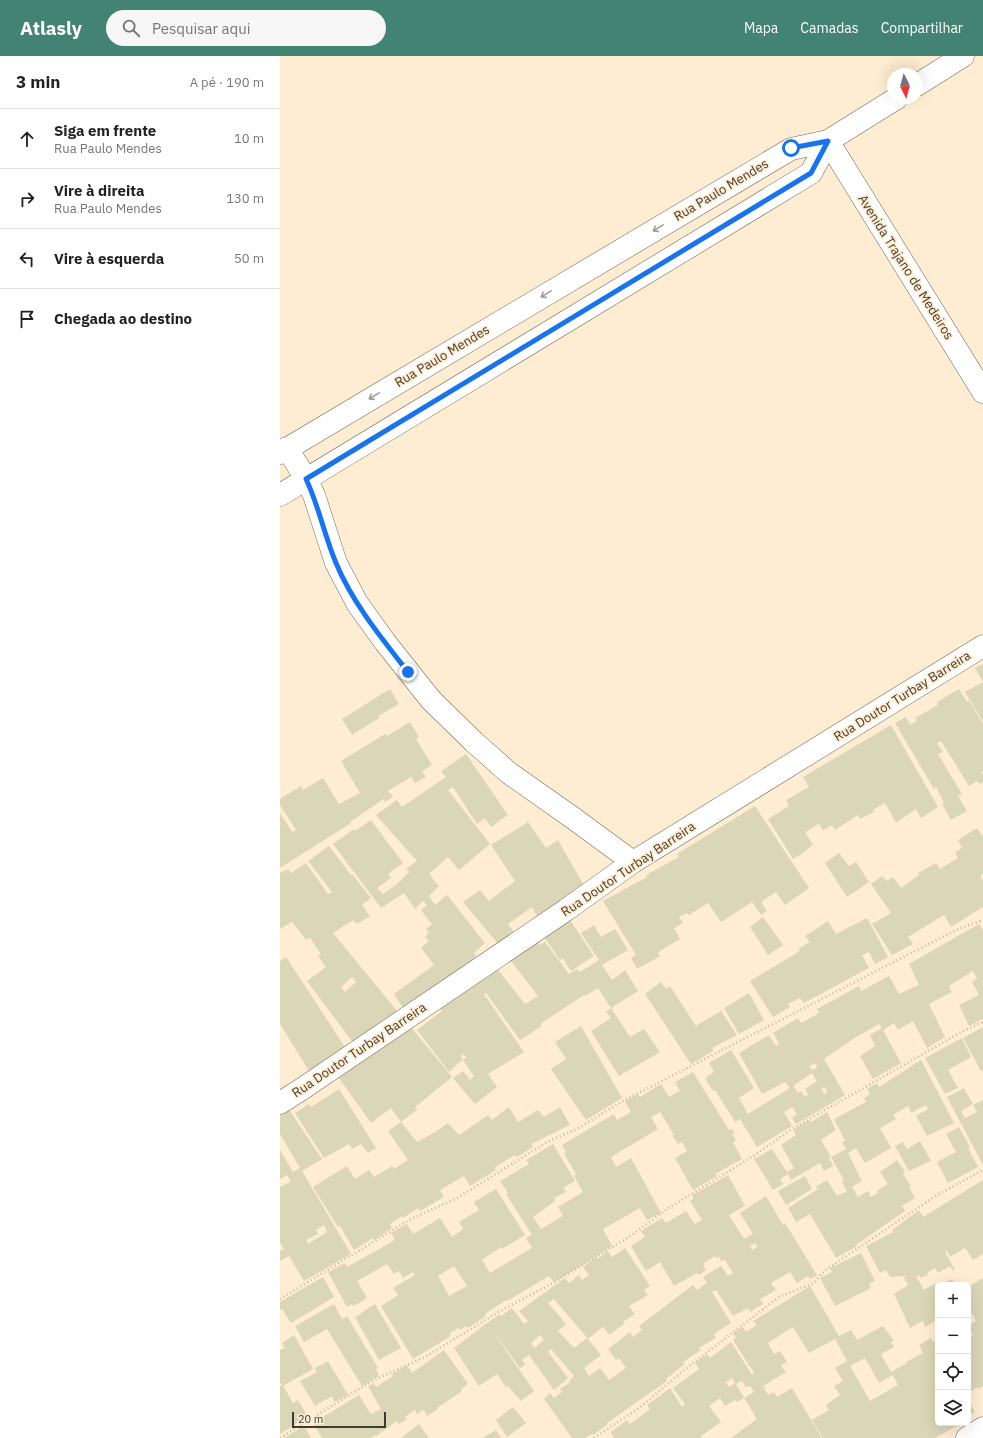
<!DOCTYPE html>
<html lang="pt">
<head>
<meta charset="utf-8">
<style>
  :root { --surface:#fff; --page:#f6f6f6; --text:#202124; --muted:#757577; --line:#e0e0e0; --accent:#428373 }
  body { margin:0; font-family:"IBM Plex Sans",sans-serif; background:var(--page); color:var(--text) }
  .controls { position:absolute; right:12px; bottom:12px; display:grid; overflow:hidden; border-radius:6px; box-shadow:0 4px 16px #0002 }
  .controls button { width:36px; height:36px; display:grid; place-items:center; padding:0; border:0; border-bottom:1px solid var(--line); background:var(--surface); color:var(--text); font:20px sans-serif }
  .compass { position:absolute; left:607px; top:12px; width:36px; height:36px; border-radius:50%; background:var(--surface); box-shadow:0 4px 16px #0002; rotate:174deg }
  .scale { position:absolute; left:12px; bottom:10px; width:94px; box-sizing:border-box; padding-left:4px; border:2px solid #403a2f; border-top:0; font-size:11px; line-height:14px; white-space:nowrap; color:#403a2f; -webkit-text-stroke:3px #feedd2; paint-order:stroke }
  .stop { position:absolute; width:12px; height:12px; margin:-9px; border:3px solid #1a73e8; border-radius:50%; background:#fff }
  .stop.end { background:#1a73e8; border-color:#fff; box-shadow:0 1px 4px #0008 }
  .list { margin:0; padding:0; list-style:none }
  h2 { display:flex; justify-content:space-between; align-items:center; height:52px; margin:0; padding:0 16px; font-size:17px }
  h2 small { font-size:13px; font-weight:400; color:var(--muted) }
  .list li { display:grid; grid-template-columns:26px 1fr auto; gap:12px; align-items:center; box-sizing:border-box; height:60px; padding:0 16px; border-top:1px solid var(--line) }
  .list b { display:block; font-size:15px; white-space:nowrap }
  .list p { margin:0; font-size:13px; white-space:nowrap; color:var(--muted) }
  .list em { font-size:13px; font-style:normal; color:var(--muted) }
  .icon { flex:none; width:22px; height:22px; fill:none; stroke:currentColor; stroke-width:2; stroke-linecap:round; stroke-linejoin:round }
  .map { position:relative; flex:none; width:703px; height:1382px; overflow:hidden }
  header { display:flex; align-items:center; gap:24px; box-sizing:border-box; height:56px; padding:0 20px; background:var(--accent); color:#fff }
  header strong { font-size:19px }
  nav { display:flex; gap:22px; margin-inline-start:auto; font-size:14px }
  .search { width:280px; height:36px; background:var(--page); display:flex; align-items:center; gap:10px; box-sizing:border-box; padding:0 14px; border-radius:22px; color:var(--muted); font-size:15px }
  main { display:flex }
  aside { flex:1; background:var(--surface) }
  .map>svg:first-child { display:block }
  .building { fill:#dbd6b8; fill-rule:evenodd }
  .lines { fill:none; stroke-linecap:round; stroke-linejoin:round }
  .street-casing { stroke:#76674f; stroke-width:23 }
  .path { stroke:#c4b6a0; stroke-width:2.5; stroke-dasharray:1 3; stroke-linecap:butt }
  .street { stroke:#fff; stroke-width:22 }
  .oneway { stroke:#a09c97 }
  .route { stroke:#1a73e8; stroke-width:5 }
  .labels { text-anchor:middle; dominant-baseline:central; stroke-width:3.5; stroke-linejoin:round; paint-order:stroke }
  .street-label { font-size:13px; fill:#403a2f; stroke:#feedd2 }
</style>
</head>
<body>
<header>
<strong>Atlasly</strong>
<div class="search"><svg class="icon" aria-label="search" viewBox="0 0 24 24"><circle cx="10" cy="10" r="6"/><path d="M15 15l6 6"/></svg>Pesquisar aqui</div>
<nav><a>Mapa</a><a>Camadas</a><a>Compartilhar</a></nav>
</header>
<main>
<aside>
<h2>3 min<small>A pé · 190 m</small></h2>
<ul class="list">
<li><svg class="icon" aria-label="ahead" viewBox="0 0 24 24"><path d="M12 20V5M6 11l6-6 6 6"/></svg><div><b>Siga em frente</b><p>Rua Paulo Mendes</p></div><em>10 m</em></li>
<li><svg class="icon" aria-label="right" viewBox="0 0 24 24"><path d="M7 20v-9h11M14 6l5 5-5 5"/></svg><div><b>Vire à direita</b><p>Rua Paulo Mendes</p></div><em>130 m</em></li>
<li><svg class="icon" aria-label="left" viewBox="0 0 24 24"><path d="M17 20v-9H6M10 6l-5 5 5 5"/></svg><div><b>Vire à esquerda</b></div><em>50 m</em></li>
<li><svg class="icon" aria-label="arrive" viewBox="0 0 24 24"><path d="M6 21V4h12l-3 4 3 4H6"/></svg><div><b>Chegada ao destino</b></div></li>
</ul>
</aside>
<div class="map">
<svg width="703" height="1382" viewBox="0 0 703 1382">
  <rect width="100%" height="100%" fill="#feedd2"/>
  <path class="building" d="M 703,608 L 703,666 L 685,636 L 703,626 L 695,612 Z
    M 110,633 L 119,648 L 98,660 L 99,662 L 72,679 L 62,663 Z
    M 679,633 L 687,646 L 689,644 L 703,668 L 703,715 L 701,716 L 703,719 L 703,726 L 700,728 L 697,725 L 689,730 L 661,685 L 657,687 L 663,696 L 658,698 L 682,738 L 678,740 L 687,755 L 671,764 L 662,748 L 664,747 L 656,731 L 654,733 L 615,667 L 626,661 L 630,669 L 637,665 L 635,662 L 658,649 L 657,646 Z
    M 130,666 L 139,681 L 136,683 L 152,709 L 142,715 L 146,721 L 135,727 L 131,721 L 108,735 L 113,741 L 105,746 L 104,743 L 70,766 L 71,767 L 0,812 L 0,757 L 12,776 L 16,774 L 0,749 L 0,743 L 21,730 L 23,734 L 43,722 L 59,748 L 80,737 L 61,705 L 105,678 L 107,680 Z
    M 611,669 L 658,751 L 641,762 L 636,753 L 616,767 L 605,747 L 593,754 L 594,756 L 580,763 L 578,759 L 555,774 L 552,769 L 543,774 L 539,768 L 525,776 L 533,789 L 526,794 L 526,795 L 513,803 L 488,763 L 509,750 L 506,744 L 529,731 L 523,721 Z
    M 186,698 L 228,759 L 211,771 L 205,762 L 197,768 L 173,731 L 168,734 L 210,788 L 179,814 L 168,801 L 149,818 L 159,830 L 149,840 L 155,849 L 167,839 L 205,887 L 194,897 L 196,900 L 167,925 L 165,923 L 123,952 L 114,938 L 154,909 L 141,892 L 149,885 L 145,881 L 149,877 L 146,873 L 152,868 L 141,854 L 147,849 L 143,845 L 135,853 L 124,837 L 101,852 L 53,788 L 74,773 L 75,775 L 91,764 L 123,807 L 108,818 L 111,822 L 97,832 L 103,838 L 116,829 L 129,816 L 126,813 L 137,805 L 96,759 L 117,744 L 122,751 L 166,721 L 161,715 Z
    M 475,750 L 529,832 L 505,849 L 496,836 L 481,846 L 487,855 L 481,859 L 472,846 L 441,866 L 428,847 L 409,859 L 407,857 L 399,861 L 403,867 L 394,872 L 400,883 L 378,896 L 380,900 L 357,913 L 351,902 L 356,899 L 323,845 L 367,821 L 366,819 L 399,801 L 397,798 Z
    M 248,766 L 266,792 L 278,784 L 306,833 L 257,860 L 252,851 L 228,868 L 234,876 L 218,888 L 183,846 L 200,834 L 209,845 L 235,825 L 211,789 Z
    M 697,772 L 703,781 L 703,818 L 700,820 L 703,824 L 703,851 L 671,871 L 664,859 L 628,881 L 633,888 L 612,899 L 592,868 L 611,857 L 591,828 L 602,820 L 607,825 L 613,821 L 621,832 L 639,819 L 638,817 L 656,807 L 660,813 L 678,802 L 675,796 L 682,792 L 678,784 Z
    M 49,790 L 71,819 L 72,818 L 91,842 L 82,849 L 90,860 L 77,868 L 73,864 L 53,877 L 118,956 L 74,988 L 27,925 L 46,911 L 38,900 L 41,898 L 30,882 L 26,884 L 12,866 L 0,873 L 0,817 L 8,813 L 11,817 L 26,807 L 48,838 L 52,836 L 28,805 ZM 72,921 L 76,926 L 65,936 L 61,931 Z
    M 559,797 L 569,810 L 576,806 L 589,826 L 567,841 L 545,807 Z
    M 483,861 L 503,889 L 488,899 L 470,871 Z
    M 587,862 L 608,901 L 595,908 L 589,896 L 582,899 L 589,912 L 524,947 L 520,942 L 508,948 L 510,951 L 493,961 L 470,925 L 520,895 L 518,893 L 530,886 L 525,880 L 548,865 L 556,878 Z
    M 290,864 L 314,900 L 291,915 L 283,902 L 280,904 L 264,881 Z
    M 699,868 L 703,874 L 703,963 L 689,970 L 679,949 L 699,939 L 692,926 L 697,923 L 693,915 L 669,930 L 672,936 L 649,948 L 665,981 L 647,992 L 633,965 L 618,974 L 614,967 L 603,974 L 621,1007 L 593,1023 L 580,1000 L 595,990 L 590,979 L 602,972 L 599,968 L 573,983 L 544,1003 L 565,1039 L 516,1068 L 512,1062 L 517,1058 L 512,1051 L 504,1056 L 512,1070 L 477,1091 L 460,1063 L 455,1066 L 435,1034 L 433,1035 L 425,1022 L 434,1016 L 429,1007 L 451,994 L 474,1032 L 459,1042 L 468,1058 L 510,1032 L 505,1026 L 482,1038 L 459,997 L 489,979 L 496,990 L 499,987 L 493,977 L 518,962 L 521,967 L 539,957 L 537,953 L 579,930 L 581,935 L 609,920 L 619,938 L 639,929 L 629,908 ZM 536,1007 L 537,1012 L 533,1014 L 529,1010 ZM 532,1017 L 537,1025 L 525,1033 L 528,1038 L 525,1041 L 521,1035 L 518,1037 L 513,1030 ZM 545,1031 L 547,1036 L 544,1038 L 541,1033 Z
    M 314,869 L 321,881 L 335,873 L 348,894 L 322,909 L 332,924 L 345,914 L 358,935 L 331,952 L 318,932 L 305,940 L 304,939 L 260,968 L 262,970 L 240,984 L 206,937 L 204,938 L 244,996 L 208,1018 L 217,1031 L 195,1048 L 173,1022 L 183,1015 L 190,1024 L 194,1020 L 183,1004 L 186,1002 L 183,998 L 181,1000 L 183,1003 L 169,1016 L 137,974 L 162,955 L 158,949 L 215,910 L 245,948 L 258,940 L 228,901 L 255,882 L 260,889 L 265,886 L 289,918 L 297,913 L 300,916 L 319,904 L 301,877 Z
    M 6,901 L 65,991 L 29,1015 L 0,968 L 0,905 Z
    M 381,926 L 386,933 L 390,930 L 416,970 L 441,955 L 457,979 L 432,992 L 433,995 L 411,1008 L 365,938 Z
    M 469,937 L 484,964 L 459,978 L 444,952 Z
    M 331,952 L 350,981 L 364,973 L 380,996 L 339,1020 L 311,975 L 331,962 L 326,956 Z
    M 130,970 L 172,1021 L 135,1051 L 137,1054 L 121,1066 L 111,1052 L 91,1067 L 59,1022 Z
    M 301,970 L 342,1042 L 306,1064 L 271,1013 L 286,1003 L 275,986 Z
    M 703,971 L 703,1014 L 701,1015 L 683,982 Z
    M 682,982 L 691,1001 L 668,1014 L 678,1032 L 665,1038 L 645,1002 Z
    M 641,1004 L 674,1067 L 647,1080 L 636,1060 L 648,1053 L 646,1049 L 631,1057 L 628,1050 L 613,1059 L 616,1063 L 600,1072 L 611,1092 L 585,1107 L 576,1092 L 568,1097 L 582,1125 L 572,1131 L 578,1141 L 588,1135 L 591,1141 L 598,1137 L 597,1135 L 608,1128 L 600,1116 L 617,1104 L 625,1116 L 623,1118 L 631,1130 L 629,1131 L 635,1142 L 622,1150 L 625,1155 L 576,1189 L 577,1190 L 556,1202 L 530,1158 L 516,1166 L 508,1152 L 538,1133 L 536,1131 L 547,1124 L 557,1140 L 567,1135 L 562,1126 L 564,1124 L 551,1101 L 566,1093 L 562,1086 L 565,1085 L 554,1063 L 586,1046 L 584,1042 L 590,1038 L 587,1033 L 597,1027 L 599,1031 Z
    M 413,1016 L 449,1074 L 452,1073 L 455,1077 L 452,1078 L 456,1084 L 453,1086 L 462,1103 L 435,1118 L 437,1120 L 413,1134 L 395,1102 L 407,1095 L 402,1086 L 398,1088 L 392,1079 L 394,1079 L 380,1056 L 371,1061 L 378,1073 L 331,1101 L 336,1111 L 351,1102 L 381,1157 L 367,1164 L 360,1152 L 323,1173 L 332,1190 L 286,1219 L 274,1226 L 269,1220 L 227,1245 L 226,1244 L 205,1258 L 206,1260 L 188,1272 L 186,1270 L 180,1274 L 178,1272 L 169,1278 L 171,1280 L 133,1303 L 101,1250 L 118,1239 L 113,1232 L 135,1219 L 133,1216 L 123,1222 L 119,1215 L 114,1218 L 107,1208 L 77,1225 L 87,1242 L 74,1250 L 72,1248 L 67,1251 L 48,1216 L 65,1207 L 67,1211 L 115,1184 L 111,1177 L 127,1168 L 133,1178 L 160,1162 L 172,1181 L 183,1173 L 179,1166 L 199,1154 L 194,1146 L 216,1133 L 245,1179 L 222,1193 L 221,1191 L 202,1204 L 210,1217 L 252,1192 L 246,1182 L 252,1179 L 226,1138 L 228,1137 L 220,1125 L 249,1108 L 246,1104 L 273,1088 L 295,1125 L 283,1132 L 286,1136 L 274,1142 L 275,1145 L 253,1161 L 261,1173 L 283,1160 L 278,1151 L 303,1136 L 294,1120 L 296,1118 L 284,1098 L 286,1096 L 282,1089 L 334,1058 L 337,1064 L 351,1056 L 345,1045 L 358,1038 L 360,1041 L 381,1028 L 389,1041 L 400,1035 L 395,1026 ZM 174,1210 L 187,1230 L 169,1240 L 158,1220 Z
    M 684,1032 L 693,1048 L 681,1055 L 685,1062 L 697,1056 L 693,1049 L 703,1044 L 703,1109 L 667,1041 Z
    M 59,1033 L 96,1092 L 88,1097 L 81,1088 L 72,1093 L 69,1088 L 44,1102 L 15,1057 L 29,1048 L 31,1051 Z
    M 229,1051 L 238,1066 L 258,1054 L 264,1061 L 280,1051 L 290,1069 L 251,1088 L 253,1091 L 237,1101 L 235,1099 L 214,1112 L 216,1114 L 190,1130 L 184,1120 L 160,1134 L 164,1141 L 140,1155 L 138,1152 L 123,1162 L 122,1160 L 110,1168 L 112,1172 L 95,1184 L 93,1182 L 74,1194 L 60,1170 L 58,1171 L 33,1131 L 67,1110 L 75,1123 L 89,1114 L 94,1121 L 112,1110 L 114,1113 L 128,1104 L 108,1075 L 121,1066 L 137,1086 L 155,1076 L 168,1067 L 179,1079 L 208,1059 L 212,1064 Z
    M 8,1052 L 42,1103 L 22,1115 L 71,1198 L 24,1225 L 9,1200 L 0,1205 L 0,1195 L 4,1193 L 0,1186 L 0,1131 L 11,1126 L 7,1119 L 0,1123 L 0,1094 L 13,1116 L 20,1112 L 0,1078 L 0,1057 ZM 44,1169 L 47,1176 L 28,1188 L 26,1184 L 38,1178 L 36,1174 Z
    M 547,1056 L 556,1074 L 541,1084 L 551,1101 L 549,1102 L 553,1110 L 544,1115 L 540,1107 L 511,1124 L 508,1118 L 500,1123 L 503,1128 L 493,1134 L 474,1103 L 492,1093 L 507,1116 L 514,1112 L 501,1089 L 516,1079 L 513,1074 L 529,1064 L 531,1066 Z
    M 679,1071 L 690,1091 L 688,1092 L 698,1111 L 668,1127 L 657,1106 L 676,1096 L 666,1078 Z
    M 640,1085 L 651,1105 L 629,1115 L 615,1090 L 623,1086 L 627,1093 Z
    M 448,1119 L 465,1150 L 449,1159 L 464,1183 L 473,1178 L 460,1157 L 486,1140 L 503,1169 L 505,1167 L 537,1219 L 530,1223 L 528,1220 L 517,1227 L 510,1216 L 491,1227 L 496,1234 L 480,1243 L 483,1248 L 470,1256 L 468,1252 L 453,1260 L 436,1234 L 432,1236 L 451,1267 L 434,1278 L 436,1282 L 419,1292 L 421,1294 L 403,1306 L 405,1308 L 386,1323 L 387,1325 L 327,1367 L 328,1368 L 313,1379 L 312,1378 L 305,1382 L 292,1382 L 264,1343 L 270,1337 L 274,1342 L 282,1336 L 280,1333 L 290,1326 L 289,1325 L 294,1320 L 271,1293 L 268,1296 L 288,1322 L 274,1334 L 249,1299 L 242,1304 L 245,1309 L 240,1312 L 207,1267 L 220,1258 L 221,1260 L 232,1252 L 244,1268 L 248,1265 L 239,1255 L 285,1222 L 289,1227 L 299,1219 L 302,1224 L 309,1219 L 303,1211 L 316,1201 L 317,1203 L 328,1195 L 332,1201 L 345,1192 L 370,1230 L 364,1234 L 368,1239 L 349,1250 L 355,1258 L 343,1266 L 344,1268 L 329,1279 L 323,1271 L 308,1283 L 274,1243 L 268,1247 L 286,1268 L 278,1275 L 294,1292 L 307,1282 L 321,1299 L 304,1312 L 309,1320 L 320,1312 L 329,1324 L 346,1312 L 339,1302 L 336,1304 L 328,1293 L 350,1276 L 353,1281 L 362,1274 L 359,1270 L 413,1229 L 417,1234 L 427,1227 L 423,1221 L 441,1210 L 448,1220 L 453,1217 L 445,1204 L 441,1205 L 439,1201 L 436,1202 L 435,1200 L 423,1208 L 426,1214 L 419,1219 L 417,1217 L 394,1230 L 380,1206 L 366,1215 L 351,1190 L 365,1181 L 361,1175 L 382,1162 L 386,1167 L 406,1155 L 415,1168 L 422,1164 L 410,1145 L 414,1142 L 412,1139 ZM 475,1187 L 477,1191 L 472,1194 L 470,1190 ZM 260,1279 L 264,1284 L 254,1292 L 251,1287 Z
    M 525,1120 L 532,1133 L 506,1149 L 498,1135 Z
    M 703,1124 L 703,1198 L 693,1204 L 685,1192 L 670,1201 L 667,1195 L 665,1196 L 675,1214 L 673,1215 L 670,1210 L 658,1217 L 655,1212 L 647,1217 L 648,1219 L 640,1222 L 639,1219 L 636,1220 L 644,1234 L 654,1228 L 656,1231 L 658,1230 L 658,1261 L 654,1263 L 655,1265 L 645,1271 L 643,1265 L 630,1272 L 614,1238 L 628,1229 L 624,1222 L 628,1220 L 610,1221 L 606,1214 L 600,1217 L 586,1190 L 613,1176 L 612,1174 L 639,1154 L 643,1161 Z
    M 581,1197 L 595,1225 L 589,1228 L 591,1232 L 555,1250 L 540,1222 L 552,1216 L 550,1212 Z
    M 43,1221 L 54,1241 L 11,1267 L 2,1253 L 0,1254 L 0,1246 Z
    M 703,1222 L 703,1330 L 698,1333 L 697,1331 L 688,1337 L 688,1282 L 693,1279 L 688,1270 L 696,1265 L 692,1258 L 688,1260 L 688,1231 Z
    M 672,1223 L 675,1229 L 660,1229 Z
    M 530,1230 L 559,1280 L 571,1274 L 577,1284 L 603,1270 L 614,1285 L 611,1286 L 614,1291 L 601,1298 L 611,1316 L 627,1307 L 626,1306 L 643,1297 L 639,1289 L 651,1282 L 653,1286 L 658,1284 L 658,1367 L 682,1367 L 655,1382 L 543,1382 L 532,1364 L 549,1354 L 546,1349 L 560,1339 L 554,1330 L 563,1325 L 555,1312 L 567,1305 L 555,1283 L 529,1297 L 513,1271 L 488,1287 L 494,1298 L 500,1295 L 507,1306 L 501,1309 L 506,1316 L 483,1330 L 488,1339 L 494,1336 L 497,1341 L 512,1332 L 542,1382 L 451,1382 L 477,1363 L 464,1342 L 474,1336 L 470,1330 L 466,1331 L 462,1325 L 456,1328 L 464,1342 L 457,1346 L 455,1344 L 445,1350 L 440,1342 L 429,1350 L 441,1366 L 421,1380 L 422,1382 L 334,1382 L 331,1376 L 347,1364 L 350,1368 L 370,1353 L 367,1349 L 390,1332 L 402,1351 L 405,1348 L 393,1332 L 419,1313 L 415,1307 L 427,1298 L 430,1302 L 451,1286 L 472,1319 L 474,1317 L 453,1284 L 456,1282 L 453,1277 L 463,1271 L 466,1276 L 477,1269 L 473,1265 ZM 585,1302 L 599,1327 L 613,1319 L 618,1329 L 590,1345 L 570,1310 ZM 452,1322 L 455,1327 L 449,1331 L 446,1326 Z
    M 54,1248 L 62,1263 L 67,1260 L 98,1312 L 96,1313 L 99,1320 L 82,1330 L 47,1273 L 24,1286 L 15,1270 Z
    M 95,1248 L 121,1292 L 99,1304 L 75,1261 L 81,1258 L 81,1257 Z
    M 207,1267 L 254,1335 L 241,1345 L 228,1330 L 226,1331 L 217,1318 L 199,1330 L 174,1292 Z
    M 14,1279 L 33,1313 L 3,1330 L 13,1347 L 18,1344 L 28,1361 L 0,1378 L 0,1330 L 3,1328 L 2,1327 L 0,1328 L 0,1294 L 5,1292 L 2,1287 Z
    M 164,1294 L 188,1328 L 181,1333 L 182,1335 L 157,1352 L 158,1353 L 147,1360 L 144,1354 L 137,1358 L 135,1354 L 125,1361 L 127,1363 L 119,1368 L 117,1365 L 96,1380 L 95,1379 L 91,1382 L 42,1382 L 33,1367 L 79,1339 L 91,1358 L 101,1353 L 88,1330 L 94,1327 L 96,1331 L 113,1320 L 112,1318 L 127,1309 L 132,1317 Z
    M 48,1305 L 68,1339 L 54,1346 L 52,1340 L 35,1350 L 20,1325 L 37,1316 L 35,1312 Z
    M 688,1344 L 695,1356 L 688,1360 Z
    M 233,1351 L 246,1367 L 227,1381 L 216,1364 Z
    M 139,1368 L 149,1382 L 121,1382 Z
    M 24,1370 L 31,1382 L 4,1382 Z
    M 216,1374 L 221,1382 L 203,1382 Z"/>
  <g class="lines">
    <defs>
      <path id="street" d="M 637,29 L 683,0
        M 548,85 L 703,336
        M 7,392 L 26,423 L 34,439 L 56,507 L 77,547 L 105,586 L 151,644 L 194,686 L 229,717 L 293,762 L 353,806
        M 0,397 L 511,93 L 548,85 L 617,42
        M 0,439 L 531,117 L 548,85
        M 0,1047 L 22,1033 L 286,854 L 353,806 L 703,590
        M 687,1382 L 703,1372"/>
    </defs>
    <use href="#street" class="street-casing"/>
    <path class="path" d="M 0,1243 L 131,1163 L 177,1142 L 269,1085 L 297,1073 L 341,1046 L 678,873 L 703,864
      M 0,1382 L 92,1325 L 145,1301 L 220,1255 L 273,1227 L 349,1181 L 390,1151 L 475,1099 L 510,1074 L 683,975 L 703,966
      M 314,1382 L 359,1352 L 408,1311 L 499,1241 L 534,1227 L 544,1215 L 657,1139 L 703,1114"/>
    <use href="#street" class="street"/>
  </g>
  <defs><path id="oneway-shaft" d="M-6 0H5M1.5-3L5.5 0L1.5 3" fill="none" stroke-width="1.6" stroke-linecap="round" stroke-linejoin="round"/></defs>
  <g class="oneway">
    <use href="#oneway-shaft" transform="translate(378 172) rotate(149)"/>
    <use href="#oneway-shaft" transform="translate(266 238) rotate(149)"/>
    <use href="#oneway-shaft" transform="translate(94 340) rotate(149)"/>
  </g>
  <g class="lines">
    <path class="route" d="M 128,616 C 102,583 72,546 56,507 C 44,479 39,450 26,423 L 531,117 L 548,85 L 511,92"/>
  </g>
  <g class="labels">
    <g class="street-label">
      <text transform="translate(441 134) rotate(-31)">Rua Paulo Mendes</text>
      <text transform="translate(626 211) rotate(58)">Avenida Trajano de Medeiros</text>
      <text transform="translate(162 300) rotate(-31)">Rua Paulo Mendes</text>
      <text transform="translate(622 640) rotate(-32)">Rua Doutor Turbay Barreira</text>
      <text transform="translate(348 813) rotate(-34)">Rua Doutor Turbay Barreira</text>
      <text transform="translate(79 994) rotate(-34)">Rua Doutor Turbay Barreira</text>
    </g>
  </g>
</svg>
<div class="controls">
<button>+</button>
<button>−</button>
<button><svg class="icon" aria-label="locate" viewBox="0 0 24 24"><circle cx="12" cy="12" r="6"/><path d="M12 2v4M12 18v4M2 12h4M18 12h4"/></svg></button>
<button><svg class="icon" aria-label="layers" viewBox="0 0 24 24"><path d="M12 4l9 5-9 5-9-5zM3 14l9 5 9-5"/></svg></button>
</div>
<svg class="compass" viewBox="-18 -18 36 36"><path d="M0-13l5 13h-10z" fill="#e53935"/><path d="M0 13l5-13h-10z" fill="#757577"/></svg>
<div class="scale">20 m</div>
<div class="stop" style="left:511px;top:92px"></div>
<div class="stop end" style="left:128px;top:616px"></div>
</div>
</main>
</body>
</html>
